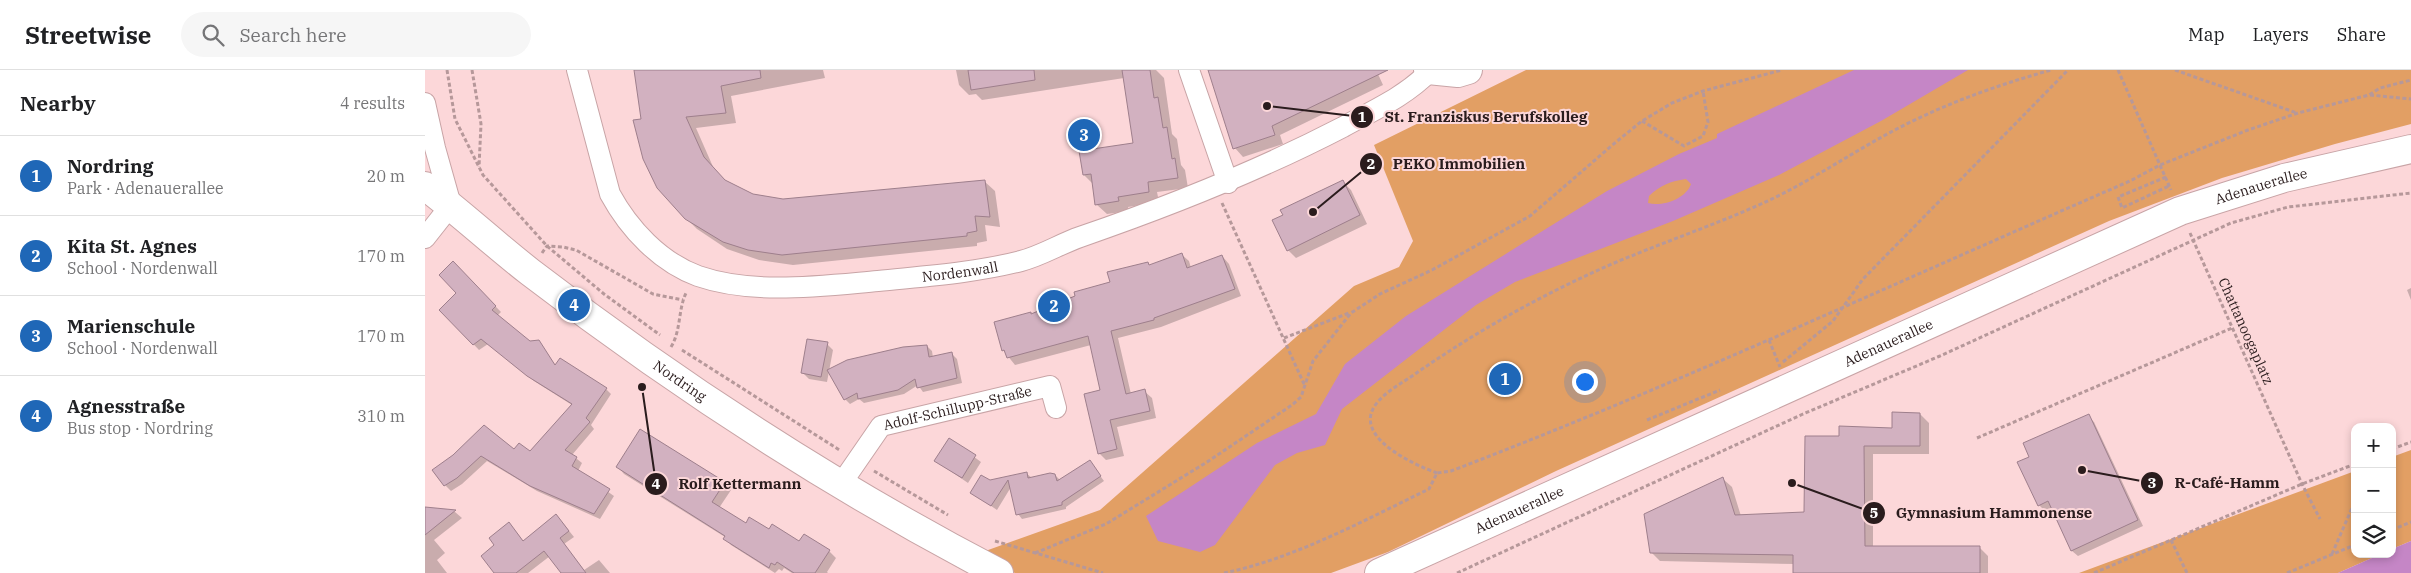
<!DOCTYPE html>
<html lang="en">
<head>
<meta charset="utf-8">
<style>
  :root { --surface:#fff; --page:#f6f6f6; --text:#202124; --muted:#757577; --line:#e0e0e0; --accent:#1f67b7 }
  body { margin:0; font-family:"IBM Plex Serif",serif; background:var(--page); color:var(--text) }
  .controls { position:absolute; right:15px; bottom:15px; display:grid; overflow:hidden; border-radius:10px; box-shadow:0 2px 8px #0003 }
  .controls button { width:45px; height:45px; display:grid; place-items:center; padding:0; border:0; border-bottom:1px solid var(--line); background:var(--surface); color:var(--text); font:25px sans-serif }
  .you { position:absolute; left:1159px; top:311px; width:18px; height:18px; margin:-12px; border:4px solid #fff; border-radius:50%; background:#1a73e8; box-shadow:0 0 0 8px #1a73e833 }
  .badge { display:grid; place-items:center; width:32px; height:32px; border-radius:50%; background:var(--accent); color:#fff; font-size:16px; font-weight:700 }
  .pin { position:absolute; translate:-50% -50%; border:2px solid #fff; box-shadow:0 1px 5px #0006 }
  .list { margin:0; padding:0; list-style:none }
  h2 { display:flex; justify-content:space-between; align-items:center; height:65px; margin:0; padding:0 20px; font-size:21px }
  h2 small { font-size:16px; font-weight:400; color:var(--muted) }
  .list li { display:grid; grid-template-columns:32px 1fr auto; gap:15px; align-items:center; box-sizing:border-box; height:80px; padding:0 20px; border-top:1px solid var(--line) }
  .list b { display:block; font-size:19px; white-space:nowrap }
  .list p { margin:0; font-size:16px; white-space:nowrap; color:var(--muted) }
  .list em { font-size:16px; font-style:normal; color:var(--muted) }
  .icon { flex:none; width:28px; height:28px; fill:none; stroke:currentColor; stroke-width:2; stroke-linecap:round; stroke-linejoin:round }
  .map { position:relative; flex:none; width:1986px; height:503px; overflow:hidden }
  header { display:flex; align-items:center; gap:30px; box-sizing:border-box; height:70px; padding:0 25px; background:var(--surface); border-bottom:1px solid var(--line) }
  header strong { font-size:24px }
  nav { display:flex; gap:28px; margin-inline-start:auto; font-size:18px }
  .search { width:350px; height:45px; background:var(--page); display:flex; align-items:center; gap:12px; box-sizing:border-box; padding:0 18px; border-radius:28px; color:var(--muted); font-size:19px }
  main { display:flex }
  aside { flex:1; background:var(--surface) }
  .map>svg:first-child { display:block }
  .green { fill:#e29f64 }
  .water { fill:#c586c6; fill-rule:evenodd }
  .shadow { fill:#0003 }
  .building { fill:#d2b1c0; stroke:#9e7f8c }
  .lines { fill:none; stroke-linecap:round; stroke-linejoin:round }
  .minor-casing { stroke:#c8a4a6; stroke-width:22 }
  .secondary-casing { stroke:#c8a4a6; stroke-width:30 }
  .path { stroke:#b6989a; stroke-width:3; stroke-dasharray:4 2.5; stroke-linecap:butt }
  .minor { stroke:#fff; stroke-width:20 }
  .secondary { stroke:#fff; stroke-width:28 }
  .labels { text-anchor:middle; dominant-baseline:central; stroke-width:4; stroke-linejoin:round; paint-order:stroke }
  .street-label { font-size:14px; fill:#2a1c1d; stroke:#fcd7d9 }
  .leader { fill:none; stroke:#2a1c1d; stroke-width:2 }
  .callout-dot { fill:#2a1c1d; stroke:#fcd7d9; stroke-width:2 }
  .mark-label { font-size:15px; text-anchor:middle; font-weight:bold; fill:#fff }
  .callout-label { font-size:15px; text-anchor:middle; font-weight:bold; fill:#2a1c1d; stroke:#fcd7d9; stroke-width:4; stroke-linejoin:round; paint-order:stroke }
</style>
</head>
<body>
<header>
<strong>Streetwise</strong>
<div class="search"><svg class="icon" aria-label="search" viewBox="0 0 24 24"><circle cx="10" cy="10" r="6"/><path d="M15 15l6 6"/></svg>Search here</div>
<nav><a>Map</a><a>Layers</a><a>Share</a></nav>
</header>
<main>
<aside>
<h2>Nearby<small>4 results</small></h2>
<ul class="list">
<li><span class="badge">1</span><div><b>Nordring</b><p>Park · Adenauerallee</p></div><em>20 m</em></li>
<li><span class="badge">2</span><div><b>Kita St. Agnes</b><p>School · Nordenwall</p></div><em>170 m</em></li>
<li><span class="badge">3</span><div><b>Marienschule</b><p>School · Nordenwall</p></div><em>170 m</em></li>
<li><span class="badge">4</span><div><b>Agnesstraße</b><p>Bus stop · Nordring</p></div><em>310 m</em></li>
</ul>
</aside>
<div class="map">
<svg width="1986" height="503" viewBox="0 0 1986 503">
  <rect width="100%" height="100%" fill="#fcd7d9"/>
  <path class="green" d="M 1101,0 L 1986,0 L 1986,54 L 1910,74 L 1797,108 L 1684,151 L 1131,401 L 963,482 L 906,503 L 590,503 L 552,484 L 675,440 L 929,216 L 974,197 L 988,171 L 949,75 Z
    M 1986,380 L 1986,471 L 1967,479 L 1967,387 Z
    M 1930,401 L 1930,484 L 1956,484 L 1913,503 L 1654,503 Z"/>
  <path class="water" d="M 1429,0 L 1543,0 L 1456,51 L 1354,105 L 1248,151 L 1090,212 L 1051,235 L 917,339 L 900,375 L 872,383 L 850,395 L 790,475 L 775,482 L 733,471 L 721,446 L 832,373 L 891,344 L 920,294 L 981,246 L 1182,121 L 1254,84 L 1292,68 L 1292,64 ZM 1261,109 L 1266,114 C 1261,129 1237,137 1223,133 L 1224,126 C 1234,116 1246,111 1261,109 Z
    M 1986,471 L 1986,503 L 1913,503 L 1956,484 L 1967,484 L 1967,479 Z"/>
  <path class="shadow" d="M 211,0 L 398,0 L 400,8 L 306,26 L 311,53 L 271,58 L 289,99 L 301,112 L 327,126 L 358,131 L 559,111 L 570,121 L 575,157 L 560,155 L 562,171 L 552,173 L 552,176 L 368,195 L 334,190 L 302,179 L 272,159 L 261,148 L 218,50 Z
    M 531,0 L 731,0 L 739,8 L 747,64 L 752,69 L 756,95 L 760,100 L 763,118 L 732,122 L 734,132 L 703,137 L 704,141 L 682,144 L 671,134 L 668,114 L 659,105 L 709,75 L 699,8 L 557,30 L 551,24 L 544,25 L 534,15 Z
    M 784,0 L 962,0 L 953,4 L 958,15 L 855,65 L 858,74 L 818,87 L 810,78 Z
    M 917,111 L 926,120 L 942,154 L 871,188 L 863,180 Z
    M 756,184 L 764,191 L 766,198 L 797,186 L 804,194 L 816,226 L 736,257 L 693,268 L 706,324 L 719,321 L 727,328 L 731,348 L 692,357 L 699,386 L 681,390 L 674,383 L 677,321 L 666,275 L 590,295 L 578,280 L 607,245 L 686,213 L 723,193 L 725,196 Z
    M 28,193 L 76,242 L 72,246 L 105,272 L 114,272 L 131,296 L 181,319 L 186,324 L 166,355 L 169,359 L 147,385 L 157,393 L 153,401 L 189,426 L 175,449 L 112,421 L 62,391 L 37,414 L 26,421 L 20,415 L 29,386 L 89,381 L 105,383 L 147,335 L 109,311 L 63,274 L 54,280 L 16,240 L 33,223 Z
    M 1986,218 L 1986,230 L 1982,220 Z
    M 402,274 L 408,280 L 402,312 L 384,309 L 378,303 Z
    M 502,276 L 507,281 L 508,288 L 527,284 L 532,289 L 537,313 L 498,322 L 493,315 L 479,324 L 439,333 L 434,329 L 425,334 L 420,329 Z
    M 1495,344 L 1504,353 L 1504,384 L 1448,384 L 1448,477 L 1554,477 L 1563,486 L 1563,503 L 1369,503 L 1369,494 L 1235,491 L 1226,482 L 1298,409 L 1307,417 L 1316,446 L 1381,443 L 1415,368 L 1469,359 Z
    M 1663,346 L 1669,352 L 1718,456 L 1653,486 L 1647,481 L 1628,438 L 1620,441 L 1614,435 Z
    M 525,369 L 556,392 L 543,413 L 511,391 Z
    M 665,392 L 679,411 L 641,437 L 641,439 L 597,449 L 593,444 L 586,417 L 572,440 L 547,423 L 565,412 L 601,403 L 607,408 L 630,405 L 636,411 Z
    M 193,397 L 299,413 L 306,420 L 294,438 L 321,455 L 404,481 L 411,488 L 402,502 L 403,503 L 367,503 L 359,498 L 357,501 L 354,499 L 350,503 L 306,475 L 300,467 L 199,404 Z
    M 2,439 L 30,442 L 37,448 L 9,470 L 20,483 L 12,490 L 22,503 L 0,503 L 0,441 Z
    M 137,452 L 149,467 L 139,474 L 159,500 L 174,490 L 185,503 L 138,503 L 125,486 L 103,503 L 71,503 L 89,459 L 99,472 Z"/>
  <path class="building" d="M 209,0 L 335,0 L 336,8 L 296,16 L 301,43 L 261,47 L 279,87 L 300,110 L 328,124 L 358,129 L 560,110 L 565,147 L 550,146 L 552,161 L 542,163 L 542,166 L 357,185 L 323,180 L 298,172 L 260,149 L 232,118 L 218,89 L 208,50 L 216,49 Z
    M 543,0 L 609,0 L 610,10 L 546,20 Z
    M 697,0 L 725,0 L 729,28 L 733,27 L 738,58 L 742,57 L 747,89 L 750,88 L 753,108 L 723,112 L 724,122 L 693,127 L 694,131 L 670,135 L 666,104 L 658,105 L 654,81 L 708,73 Z
    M 783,0 L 963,0 L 847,56 L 850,65 L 808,79 Z
    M 918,110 L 935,145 L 862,181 L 847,150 L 858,145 L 855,140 Z
    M 757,183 L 762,198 L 797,185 L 810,219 L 729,248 L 729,250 L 686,261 L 701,324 L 720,319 L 725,341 L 685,350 L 692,379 L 673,384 L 659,324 L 675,320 L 663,266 L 582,288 L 579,280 L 577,281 L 569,252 L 606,242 L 606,244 L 650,226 L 649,222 L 685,212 L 682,202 L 723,192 L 724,195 Z
    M 28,191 L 71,236 L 67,240 L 105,271 L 114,270 L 130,295 L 135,288 L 182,318 L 161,348 L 165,352 L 140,380 L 152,387 L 147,396 L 185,419 L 169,444 L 105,416 L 56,386 L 32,408 L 19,416 L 7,400 L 28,385 L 59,355 L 89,379 L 94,373 L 105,381 L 147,334 L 102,306 L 56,269 L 48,275 L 14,240 L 31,223 L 14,205 Z
    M 382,269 L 403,272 L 396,307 L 376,303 Z
    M 502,275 L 504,287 L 527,282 L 532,308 L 492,318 L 490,309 L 473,320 L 433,329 L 432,323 L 419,330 L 402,300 L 422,290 L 478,277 Z
    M 1467,342 L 1495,343 L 1495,376 L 1439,376 L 1440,476 L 1555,476 L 1555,503 L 1368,503 L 1368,485 L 1225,483 L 1219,444 L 1298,407 L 1310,445 L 1379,442 L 1380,366 L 1414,366 L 1414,356 L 1467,358 Z
    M 1664,344 L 1713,450 L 1646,481 L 1623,431 L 1613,436 L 1592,392 L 1604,387 L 1598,373 Z
    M 215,359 L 300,412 L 287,432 L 321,453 L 324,447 L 344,459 L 347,454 L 374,471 L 379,464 L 405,480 L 390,503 L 369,503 L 352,492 L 350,495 L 346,493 L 344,498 L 298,469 L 300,466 L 191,397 Z
    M 524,368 L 551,385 L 537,408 L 509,391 Z
    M 665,390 L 676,406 L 637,432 L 637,435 L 591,445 L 583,410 L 566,436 L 545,423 L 556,405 L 565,410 L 602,402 L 603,408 L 625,403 L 630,404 L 632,411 Z
    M 0,437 L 31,440 L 0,465 Z
    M 131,444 L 144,461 L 135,468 L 161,503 L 136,503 L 119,481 L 91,503 L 69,503 L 56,486 L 69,475 L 64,468 L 84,452 L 98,471 Z"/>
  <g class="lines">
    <defs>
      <g id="minor">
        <path id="s1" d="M 152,0 L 185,124 C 204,159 235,192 273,206 C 328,225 395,216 453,211 C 501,206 549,203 596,191 C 616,186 635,174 655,167 C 745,136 833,101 918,57 C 949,40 981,26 1005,1"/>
        <path d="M 764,0 L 803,113"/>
        <path d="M 0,33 L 10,78 L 26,135 L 0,168"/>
        <path id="s2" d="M 416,414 L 456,356 L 625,316 L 631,338"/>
      </g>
      <g id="secondary">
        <path d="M 1003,0 L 1033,3 L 1043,0"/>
        <path id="s3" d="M 0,116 C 36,143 69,174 105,202 C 252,315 409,417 574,503"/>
        <path id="s4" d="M 954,503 L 1755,141 L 1859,108 L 1986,79"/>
      </g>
    </defs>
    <use href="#minor" class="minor-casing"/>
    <use href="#secondary" class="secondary-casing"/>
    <path class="path" d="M 22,0 L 30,49 L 58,105 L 122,176 L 179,224 L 235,265
      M 47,0 L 56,54 L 54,97
      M 1693,0 L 1746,120
      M 1750,0 L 1872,43
      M 1945,25 L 1986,29
      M 1217,51 L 1259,76 L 1278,66 L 1283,52 L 1278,21
      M 1741,107 L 1693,127 L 1697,138 L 1744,116
      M 797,133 L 879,314
      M 1765,163 L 1877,414 L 1895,449
      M 117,183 L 122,176 L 138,177 L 151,180 L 228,224 L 258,230
      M 859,268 L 924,243
      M 1344,270 L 1355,297
      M 246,277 C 256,261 253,240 261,223
      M 257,280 L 416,381
      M 1358,292 L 1408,251 L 1438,209 L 1643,0
      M 1222,350 L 1295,320
      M 1552,368 L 1807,258
      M 1967,379 L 1986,372
      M 449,401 L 523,445
      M 1012,403 C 990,395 939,372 946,344 C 951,326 976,314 990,304 C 1052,261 1118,224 1187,194 C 1236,173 1287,156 1336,134 C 1390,110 1438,74 1492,49 C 1536,28 1580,13 1626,0
      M 1967,460 L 1986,452
      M 1746,470 L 1762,503
      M 570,471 L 678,503
      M 610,483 L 681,454 L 782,392 L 867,335 L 876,327 L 888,291 L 926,243 L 955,224 L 1007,200 L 1105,146 L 1191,72 L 1217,51 L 1247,33 L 1278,21 L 1357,0
      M 1907,484 L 1930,431
      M 799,503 C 868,489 940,450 1004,419 L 1012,403 L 1026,401 C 1256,313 1479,209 1705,111 L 1735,95 L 1823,60 L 1873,43 L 1944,25 L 1955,18 L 1986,10
      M 1032,503 L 1378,344 L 1515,286 L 1806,153 L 1863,137 L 1986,123
      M 1669,503 L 1877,414 L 1930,394
      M 1862,503 L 1930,475"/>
    <use href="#minor" class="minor"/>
    <use href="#secondary" class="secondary"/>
  </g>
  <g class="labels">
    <g class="street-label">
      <text stroke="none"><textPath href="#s4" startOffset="964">Adenauerallee</textPath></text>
      <text stroke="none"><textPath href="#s1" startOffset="515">Nordenwall</textPath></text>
      <text transform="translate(1821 261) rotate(66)">Chattanoogaplatz</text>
      <text stroke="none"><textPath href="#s4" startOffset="559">Adenauerallee</textPath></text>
      <text stroke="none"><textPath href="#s3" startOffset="321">Nordring</textPath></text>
      <text stroke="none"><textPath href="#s2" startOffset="149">Adolf-Schillupp-Straße</textPath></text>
      <text stroke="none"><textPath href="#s4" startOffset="154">Adenauerallee</textPath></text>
    </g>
  </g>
  <path class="leader" d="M842 36L937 47M888 142L946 94M1657 400L1727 413M217 317L231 414M1367 413L1449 443"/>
  <g class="callout-dot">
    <circle cx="842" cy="36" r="5"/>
    <circle cx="888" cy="142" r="5"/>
    <circle cx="1657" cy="400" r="5"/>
    <circle cx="217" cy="317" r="5"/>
    <circle cx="1367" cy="413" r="5"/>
    <circle cx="937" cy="47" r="12"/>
    <circle cx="946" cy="94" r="12"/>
    <circle cx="1727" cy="413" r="12"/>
    <circle cx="231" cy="414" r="12"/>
    <circle cx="1449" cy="443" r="12"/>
  </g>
  <g class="mark-label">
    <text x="937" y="52">1</text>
    <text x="946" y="99">2</text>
    <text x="1727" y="418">3</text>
    <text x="231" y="419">4</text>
    <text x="1449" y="448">5</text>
  </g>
  <g class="callout-label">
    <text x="1061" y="52">St. Franziskus Berufskolleg</text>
    <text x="1034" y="99">PEKO Immobilien</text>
    <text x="1802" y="418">R-Café-Hamm</text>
    <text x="315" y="419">Rolf Kettermann</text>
    <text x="1569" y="448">Gymnasium Hammonense</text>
  </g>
</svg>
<div class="controls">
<button>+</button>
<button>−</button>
<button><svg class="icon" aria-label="layers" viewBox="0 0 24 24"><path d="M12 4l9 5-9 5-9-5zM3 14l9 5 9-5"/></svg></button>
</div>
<div class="you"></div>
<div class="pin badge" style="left:1080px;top:309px">1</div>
<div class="pin badge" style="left:629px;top:236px">2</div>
<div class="pin badge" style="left:659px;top:65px">3</div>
<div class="pin badge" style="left:149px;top:235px">4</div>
</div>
</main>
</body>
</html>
